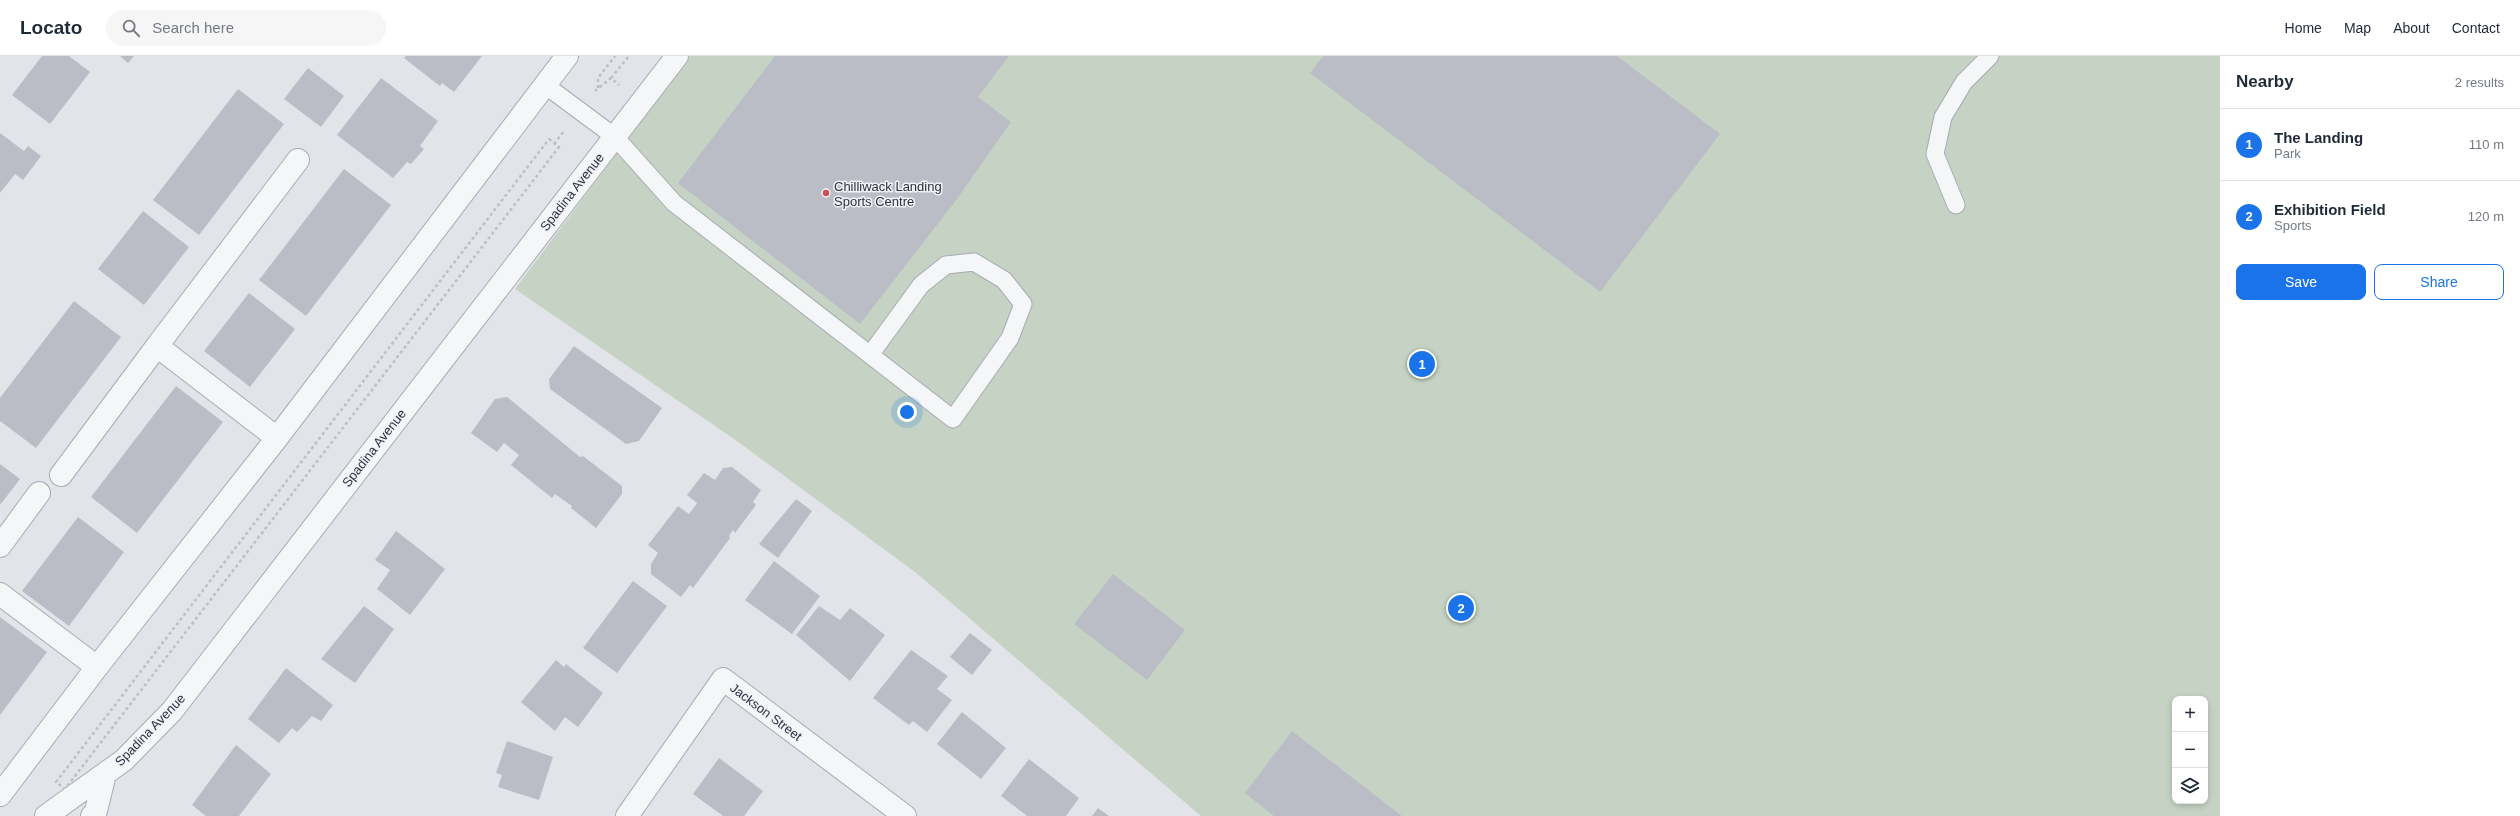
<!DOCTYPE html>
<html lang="en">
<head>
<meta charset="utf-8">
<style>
  :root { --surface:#fff; --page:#f6f6f7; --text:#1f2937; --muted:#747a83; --line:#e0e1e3; --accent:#1a73e8 }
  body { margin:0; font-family:Helvetica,sans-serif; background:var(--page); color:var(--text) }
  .controls { position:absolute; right:12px; bottom:12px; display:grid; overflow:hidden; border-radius:8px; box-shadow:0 2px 6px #0003 }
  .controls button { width:36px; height:36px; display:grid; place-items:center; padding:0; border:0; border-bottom:1px solid var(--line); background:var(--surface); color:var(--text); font:20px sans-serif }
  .you { position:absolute; left:907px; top:356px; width:14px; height:14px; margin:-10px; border:3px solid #fff; border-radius:50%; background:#1a73e8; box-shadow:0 0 0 6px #1a73e833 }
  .badge { display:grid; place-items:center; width:26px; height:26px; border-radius:50%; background:var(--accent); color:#fff; font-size:13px; font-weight:700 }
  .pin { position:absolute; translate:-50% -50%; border:2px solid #fff; box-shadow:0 1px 4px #0006 }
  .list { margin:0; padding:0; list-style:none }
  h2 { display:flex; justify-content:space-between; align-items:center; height:52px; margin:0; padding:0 16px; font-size:17px }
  h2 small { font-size:13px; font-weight:400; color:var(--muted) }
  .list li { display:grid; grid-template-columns:26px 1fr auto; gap:12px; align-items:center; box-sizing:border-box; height:72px; padding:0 16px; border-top:1px solid var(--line) }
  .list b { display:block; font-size:15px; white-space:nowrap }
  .list p { margin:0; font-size:13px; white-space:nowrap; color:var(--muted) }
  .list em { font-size:13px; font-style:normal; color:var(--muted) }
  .actions { display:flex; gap:8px; padding:12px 16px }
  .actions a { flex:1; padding:9px 0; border:1px solid var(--accent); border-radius:8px; text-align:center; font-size:14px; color:var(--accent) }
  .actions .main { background:var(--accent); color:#fff }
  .icon { flex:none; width:22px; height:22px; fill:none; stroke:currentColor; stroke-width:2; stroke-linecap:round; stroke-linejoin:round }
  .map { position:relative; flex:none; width:2220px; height:760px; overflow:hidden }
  header { display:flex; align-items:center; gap:24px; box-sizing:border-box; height:56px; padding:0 20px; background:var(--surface); border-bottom:1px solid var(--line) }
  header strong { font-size:19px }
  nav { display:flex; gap:22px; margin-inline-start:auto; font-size:14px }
  .search { width:280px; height:36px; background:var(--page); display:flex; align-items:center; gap:10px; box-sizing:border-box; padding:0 14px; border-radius:22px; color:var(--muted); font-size:15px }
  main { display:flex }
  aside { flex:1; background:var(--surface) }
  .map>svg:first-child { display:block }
  .green { fill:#c6d3c4; fill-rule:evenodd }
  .building { fill:#babdc6 }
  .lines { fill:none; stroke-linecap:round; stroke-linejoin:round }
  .lane-casing { stroke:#a8abb3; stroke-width:19 }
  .street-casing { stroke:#a8abb3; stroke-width:24 }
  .path { stroke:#bdbfc4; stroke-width:2.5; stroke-dasharray:3 3; stroke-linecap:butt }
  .lane { stroke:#f5f6f8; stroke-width:17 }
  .street { stroke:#f5f6f8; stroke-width:22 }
  .poi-dot { fill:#c45259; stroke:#f2f3f7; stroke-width:1.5 }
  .labels { text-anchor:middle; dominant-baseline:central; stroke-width:3; stroke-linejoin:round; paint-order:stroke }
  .poi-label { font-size:13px; fill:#2c3140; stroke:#f2f3f7; text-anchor:start }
  .street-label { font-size:13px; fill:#2c3140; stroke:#f2f3f7 }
</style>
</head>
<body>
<header>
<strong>Locato</strong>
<div class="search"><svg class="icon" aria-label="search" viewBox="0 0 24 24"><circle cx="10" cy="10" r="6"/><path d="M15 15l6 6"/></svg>Search here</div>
<nav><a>Home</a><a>Map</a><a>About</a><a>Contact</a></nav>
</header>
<main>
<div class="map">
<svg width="2220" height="760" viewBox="0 0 2220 760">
  <rect width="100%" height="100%" fill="#e2e4e9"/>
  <path class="green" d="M 690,0 L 2220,0 L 2220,760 L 1201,760 L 915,516 L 734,383 L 515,233 ZM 2175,643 L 2205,643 L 2205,745 L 2175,745 Z"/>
  <path class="building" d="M 42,0 L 69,0 L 90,16 L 50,68 L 12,39 Z
    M 120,0 L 134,0 L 128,7 Z
    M 406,0 L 482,0 L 454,36 L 442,27 L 440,30 L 404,2 Z
    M 775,0 L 1009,0 L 978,41 L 1011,66 L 954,147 L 860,268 L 678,127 Z
    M 1323,0 L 1617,0 L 1720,78 L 1600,236 L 1310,17 Z
    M 308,12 L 344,40 L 321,71 L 284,43 Z
    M 381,22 L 438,65 L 420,90 L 424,93 L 411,108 L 407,106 L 393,122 L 337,79 Z
    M 238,33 L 284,68 L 199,179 L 153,144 Z
    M 0,77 L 24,95 L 28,90 L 41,100 L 23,124 L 15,118 L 0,137 Z
    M 344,113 L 391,149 L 306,260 L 259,224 Z
    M 143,155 L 189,191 L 144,249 L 98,213 Z
    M 249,237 L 295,273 L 250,331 L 204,295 Z
    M 74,245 L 121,281 L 36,392 L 0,365 L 0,342 Z
    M 574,290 L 662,352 L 639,385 L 626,388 L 550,333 L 549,323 Z
    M 176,330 L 223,366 L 137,477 L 91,441 Z
    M 507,341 L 580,401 L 583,400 L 622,430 L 622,438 L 596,472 L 571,452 L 572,450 L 555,438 L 552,442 L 511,409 L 519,399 L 504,387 L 497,396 L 471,377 L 495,343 Z
    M 0,408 L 20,423 L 0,449 Z
    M 732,411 L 761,434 L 753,446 L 756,449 L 735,477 L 733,474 L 729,480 L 730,482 L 693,532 L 690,529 L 681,541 L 651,518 L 651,508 L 658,497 L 648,489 L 678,450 L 689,458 L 693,453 L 697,447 L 687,439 L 704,417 L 715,424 L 723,412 Z
    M 796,443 L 812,455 L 778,502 L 759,488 Z
    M 78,461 L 124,496 L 69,570 L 22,535 Z
    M 396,475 L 445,513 L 410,559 L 377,533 L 390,514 L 375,504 Z
    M 774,505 L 820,540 L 792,578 L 745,544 Z
    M 1113,518 L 1185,574 L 1147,624 L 1074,568 Z
    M 633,525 L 667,550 L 617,617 L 583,592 Z
    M 364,550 L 394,573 L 355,627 L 321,603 Z
    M 819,550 L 840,564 L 850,552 L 885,579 L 850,625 L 796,579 Z
    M 0,561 L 47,596 L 0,659 Z
    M 970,577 L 992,594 L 972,619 L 950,601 Z
    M 911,594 L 948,620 L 937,633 L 952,644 L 927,676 L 913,665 L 909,669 L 873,642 Z
    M 556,604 L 564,611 L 566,608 L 603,637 L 578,671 L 565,661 L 555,675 L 521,646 Z
    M 286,612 L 333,649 L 321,665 L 312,660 L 297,676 L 292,672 L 279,687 L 248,663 Z
    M 962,656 L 1006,692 L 981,723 L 937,688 Z
    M 1292,675 L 1402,760 L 1274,760 L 1245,737 Z
    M 507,685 L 553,701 L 539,744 L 498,731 L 502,719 L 496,717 Z
    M 236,689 L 271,718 L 239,760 L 206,760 L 192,749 Z
    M 719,702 L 763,735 L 744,760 L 723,760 L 693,738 Z
    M 1029,703 L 1079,742 L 1066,760 L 1027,760 L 1001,740 Z
    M 1098,752 L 1109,760 L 1092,760 Z"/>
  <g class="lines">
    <defs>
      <path id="lane" d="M 545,29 L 615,81 L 674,147 L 953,363 L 1010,282 L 1023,248 L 1004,224 L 974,206 L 946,209 L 921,229 L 870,299
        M 1956,149 L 1935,98 L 1943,61 L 1964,26 L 1990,0"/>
      <path id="street" d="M 277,382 L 157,290 L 298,104
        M 61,419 L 157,290
        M 0,490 L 39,437
        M 0,538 L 97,611
        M 0,739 L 97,611 L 277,382 L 567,0
        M 46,760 L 124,704 L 172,655 L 677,0
        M 92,760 L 96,755 L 105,718
        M 627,760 L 723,623 L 905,760"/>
    </defs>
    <use href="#lane" class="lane-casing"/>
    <use href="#street" class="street-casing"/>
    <path class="path" d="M 611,22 L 629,0
      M 598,32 L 598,22 L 615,0
      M 595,35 L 611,22 L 619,29
      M 549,83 L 559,91 L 65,733 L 56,726 Z
      M 554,88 L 564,75"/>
    <use href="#lane" class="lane"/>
    <use href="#street" class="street"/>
  </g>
  <circle class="poi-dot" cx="826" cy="137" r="4"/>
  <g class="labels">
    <g class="poi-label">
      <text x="834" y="130">Chilliwack Landing<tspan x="834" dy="15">Sports Centre</tspan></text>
    </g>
    <g class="street-label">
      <text transform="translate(572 136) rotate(-52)">Spadina Avenue</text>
      <text transform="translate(374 392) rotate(-52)">Spadina Avenue</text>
      <text transform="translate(766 656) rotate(37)">Jackson Street</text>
      <text transform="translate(150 674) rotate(-46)">Spadina Avenue</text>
    </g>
  </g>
</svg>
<div class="controls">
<button>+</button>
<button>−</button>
<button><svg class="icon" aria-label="layers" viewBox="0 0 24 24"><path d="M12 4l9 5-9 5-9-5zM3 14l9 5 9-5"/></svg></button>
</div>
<div class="you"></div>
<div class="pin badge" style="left:1422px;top:308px">1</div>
<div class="pin badge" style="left:1461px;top:552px">2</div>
</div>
<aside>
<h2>Nearby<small>2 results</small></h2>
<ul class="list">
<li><span class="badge">1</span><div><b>The Landing</b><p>Park</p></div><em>110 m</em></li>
<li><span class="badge">2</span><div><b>Exhibition Field</b><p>Sports</p></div><em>120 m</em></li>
</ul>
<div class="actions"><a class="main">Save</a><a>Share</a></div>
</aside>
</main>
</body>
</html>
